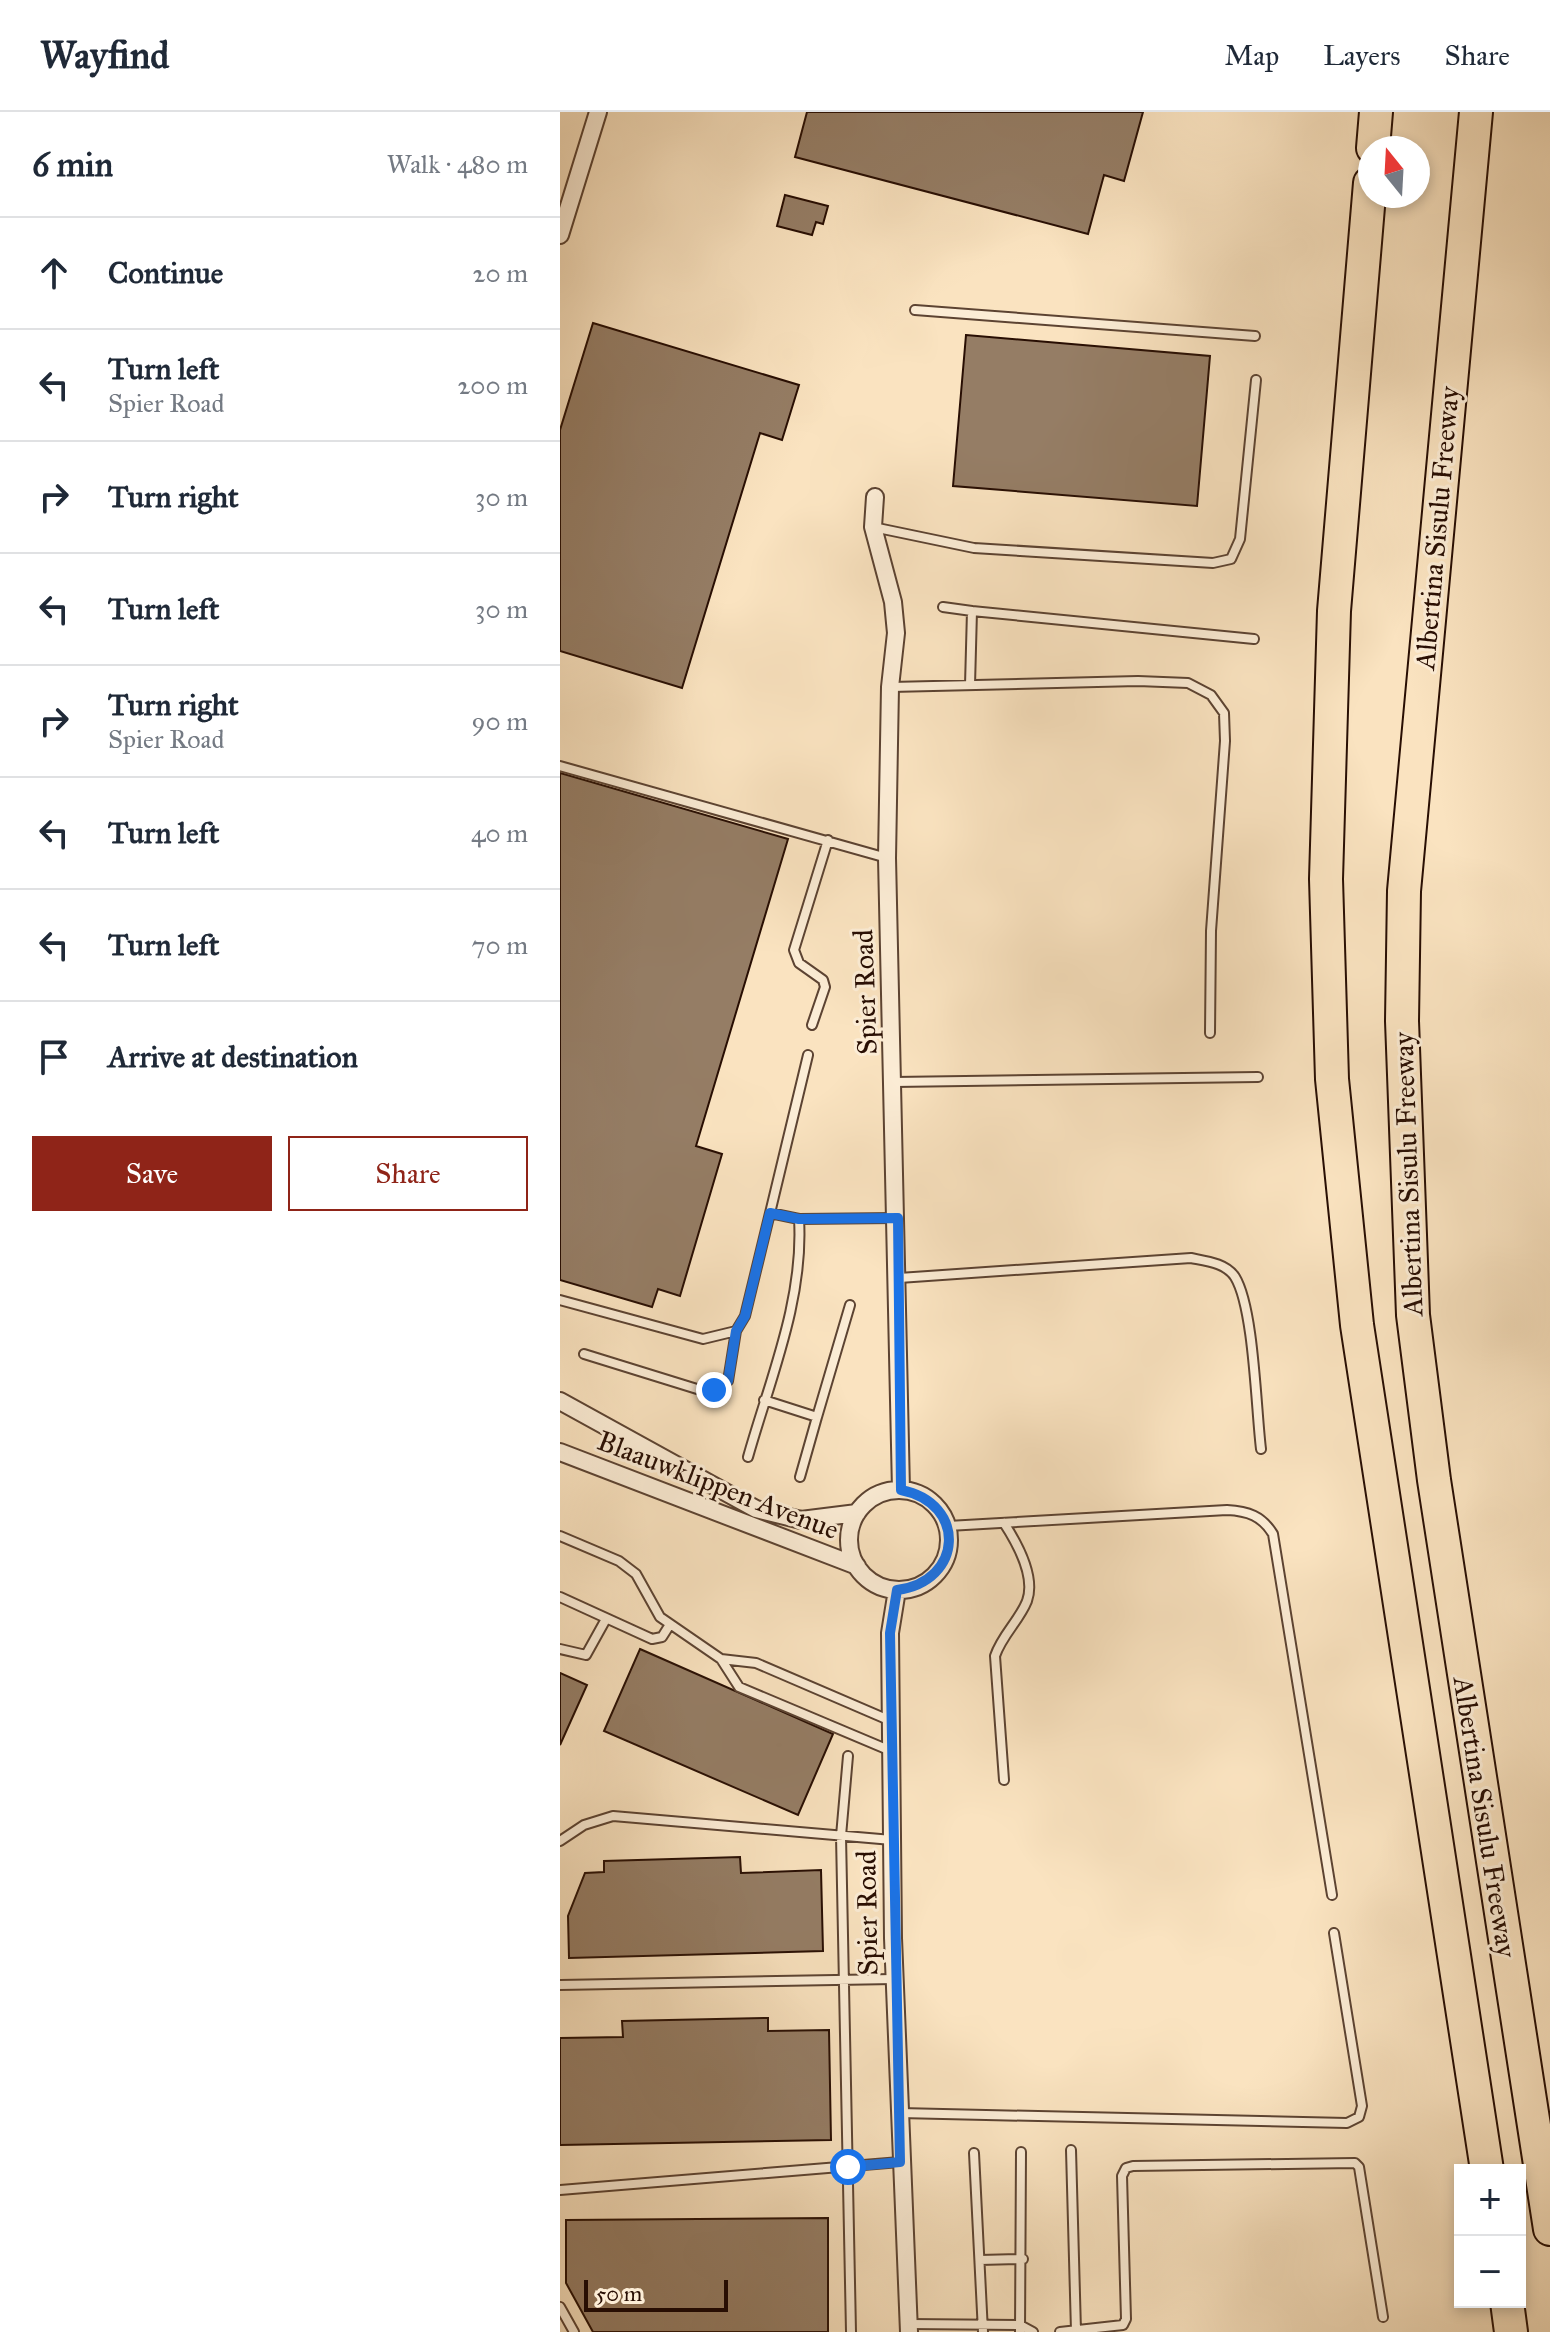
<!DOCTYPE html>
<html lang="en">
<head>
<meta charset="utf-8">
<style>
  :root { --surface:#fff; --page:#f6f6f7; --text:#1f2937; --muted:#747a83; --line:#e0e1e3; --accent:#8f2418 }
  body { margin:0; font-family:"IM FELL Great Primer",serif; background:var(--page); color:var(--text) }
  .controls { position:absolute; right:24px; bottom:24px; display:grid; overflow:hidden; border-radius:0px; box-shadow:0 4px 12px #0003 }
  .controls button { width:72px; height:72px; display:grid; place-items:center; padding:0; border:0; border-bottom:2px solid var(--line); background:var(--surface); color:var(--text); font:40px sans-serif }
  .compass { position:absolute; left:798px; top:24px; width:72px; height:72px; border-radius:50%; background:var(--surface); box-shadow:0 4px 12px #0003; rotate:342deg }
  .scale { position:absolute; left:24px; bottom:20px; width:144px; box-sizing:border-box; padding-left:8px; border:4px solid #280e03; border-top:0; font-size:22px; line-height:28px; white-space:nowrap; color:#280e03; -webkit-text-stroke:6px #fcedd6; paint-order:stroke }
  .stop { position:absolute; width:24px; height:24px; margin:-18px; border:6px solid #1a73e8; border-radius:50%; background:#fff }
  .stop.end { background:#1a73e8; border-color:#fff; box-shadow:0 2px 8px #0008 }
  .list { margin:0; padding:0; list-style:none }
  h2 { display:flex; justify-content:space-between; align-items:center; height:104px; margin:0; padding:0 32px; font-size:34px }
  h2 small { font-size:26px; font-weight:400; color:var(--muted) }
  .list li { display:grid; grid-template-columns:52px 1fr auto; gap:24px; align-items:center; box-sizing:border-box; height:112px; padding:0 32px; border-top:2px solid var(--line) }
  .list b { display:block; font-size:30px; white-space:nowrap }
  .list p { margin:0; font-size:26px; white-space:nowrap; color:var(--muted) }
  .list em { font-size:26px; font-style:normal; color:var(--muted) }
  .actions { display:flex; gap:16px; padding:24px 32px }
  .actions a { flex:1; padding:18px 0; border:2px solid var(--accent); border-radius:0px; text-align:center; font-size:28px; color:var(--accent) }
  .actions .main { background:var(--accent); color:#fff }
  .icon { flex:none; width:44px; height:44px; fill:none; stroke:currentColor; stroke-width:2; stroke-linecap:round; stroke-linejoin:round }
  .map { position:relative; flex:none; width:990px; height:2220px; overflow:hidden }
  header { display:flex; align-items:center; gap:48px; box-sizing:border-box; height:112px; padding:0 40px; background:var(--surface); border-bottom:2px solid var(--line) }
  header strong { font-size:38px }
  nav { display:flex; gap:44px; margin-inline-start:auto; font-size:28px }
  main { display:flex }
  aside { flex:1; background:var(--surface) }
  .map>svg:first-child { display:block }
  .building { fill:#957d65; stroke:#280e03; stroke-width:2 }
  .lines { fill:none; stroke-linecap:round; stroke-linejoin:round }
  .service-casing { stroke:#5c4332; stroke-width:12 }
  .minor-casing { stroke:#5c4332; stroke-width:20 }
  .motorway-casing { stroke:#280e03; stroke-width:36 }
  .service { stroke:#fcedd6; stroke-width:8 }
  .minor { stroke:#fcedd6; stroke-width:16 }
  .motorway { stroke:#fae3c0; stroke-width:32 }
  .route { stroke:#1a73e8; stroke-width:10 }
  .labels { text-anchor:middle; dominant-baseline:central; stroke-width:6; stroke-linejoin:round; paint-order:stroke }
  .street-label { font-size:28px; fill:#280e03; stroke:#fcedd6 }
</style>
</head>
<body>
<header>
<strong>Wayfind</strong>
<nav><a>Map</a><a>Layers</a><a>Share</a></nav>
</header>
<main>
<aside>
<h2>6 min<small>Walk · 480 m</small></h2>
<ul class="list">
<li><svg class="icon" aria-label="ahead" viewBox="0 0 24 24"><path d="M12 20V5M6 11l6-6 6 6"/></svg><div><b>Continue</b></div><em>20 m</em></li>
<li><svg class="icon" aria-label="left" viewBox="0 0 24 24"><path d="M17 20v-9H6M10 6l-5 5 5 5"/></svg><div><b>Turn left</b><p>Spier Road</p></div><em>200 m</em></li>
<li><svg class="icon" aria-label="right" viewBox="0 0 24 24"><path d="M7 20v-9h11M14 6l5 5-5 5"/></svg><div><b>Turn right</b></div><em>30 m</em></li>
<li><svg class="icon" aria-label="left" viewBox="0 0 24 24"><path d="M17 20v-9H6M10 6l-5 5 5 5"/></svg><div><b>Turn left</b></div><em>30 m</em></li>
<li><svg class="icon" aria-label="right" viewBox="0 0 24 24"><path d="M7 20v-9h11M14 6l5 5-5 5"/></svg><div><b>Turn right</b><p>Spier Road</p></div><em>90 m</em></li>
<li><svg class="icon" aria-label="left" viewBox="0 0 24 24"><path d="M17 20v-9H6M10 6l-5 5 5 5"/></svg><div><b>Turn left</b></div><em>40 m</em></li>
<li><svg class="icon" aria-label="left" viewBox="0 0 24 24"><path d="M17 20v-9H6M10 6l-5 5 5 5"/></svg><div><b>Turn left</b></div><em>70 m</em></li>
<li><svg class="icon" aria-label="arrive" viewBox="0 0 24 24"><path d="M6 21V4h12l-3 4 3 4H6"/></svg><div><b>Arrive at destination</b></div></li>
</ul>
<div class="actions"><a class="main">Save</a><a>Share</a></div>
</aside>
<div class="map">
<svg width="990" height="2220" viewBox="0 0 990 2220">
  <rect width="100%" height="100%" fill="#fae3c0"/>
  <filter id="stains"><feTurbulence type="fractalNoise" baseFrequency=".0025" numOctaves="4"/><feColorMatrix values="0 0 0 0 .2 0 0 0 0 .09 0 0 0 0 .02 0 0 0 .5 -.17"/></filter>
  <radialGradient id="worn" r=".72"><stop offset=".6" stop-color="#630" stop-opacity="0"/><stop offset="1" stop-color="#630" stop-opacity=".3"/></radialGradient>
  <path class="building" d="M 247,0 L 583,0 L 564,69 L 544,63 L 528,122 L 235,45 Z
    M 225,83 L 268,94 L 263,112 L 256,110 L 252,123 L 217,114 Z
    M 33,211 L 239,273 L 222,328 L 200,321 L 122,576 L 0,539 L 0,318 Z
    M 406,223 L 650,244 L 637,394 L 393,374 Z
    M 0,661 L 228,727 L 136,1034 L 162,1042 L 120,1184 L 98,1177 L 92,1195 L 0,1168 Z
    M 80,1537 L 273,1622 L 238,1703 L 44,1619 Z
    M 0,1561 L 27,1573 L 0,1633 Z
    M 180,1745 L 181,1761 L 261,1758 L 263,1839 L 9,1846 L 8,1804 L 25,1761 L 44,1760 L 44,1749 Z
    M 208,1906 L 208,1919 L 269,1918 L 271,2028 L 0,2033 L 0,1926 L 63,1925 L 62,1909 Z
    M 268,2106 L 268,2220 L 33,2220 L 6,2171 L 6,2108 Z"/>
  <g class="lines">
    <defs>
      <path id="service" d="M 355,198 L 695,224
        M 313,415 L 414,436 L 653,451 L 671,447 L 680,427 L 696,268
        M 383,495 L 412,499
        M 410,573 L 412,499 L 694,527
        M 331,575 L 578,569 L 628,571 L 651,583 L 664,601 L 665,629 L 651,819 L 650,921
        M 0,654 L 327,746
        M 252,913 L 265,875 L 263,868 L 239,851 L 234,838 L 268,728
        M 334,970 L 698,965
        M 210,1101 L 248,943
        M 339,1166 L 631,1146 C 646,1149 666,1151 675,1165 C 694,1196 696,1297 701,1337
        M 0,1188 L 143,1227 L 176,1219 L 185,1204 L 210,1101 L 239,1107 L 335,1106
        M 24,1242 L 137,1277 L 154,1278 L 168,1269 L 176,1219
        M 204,1288 L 257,1305 L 240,1365
        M 257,1305 L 290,1193
        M 188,1345 C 210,1267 244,1188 239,1107
        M 388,1414 L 667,1398 C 688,1399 702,1404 713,1422 L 772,1783
        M 0,1424 L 59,1449 L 76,1462 L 100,1505 L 161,1547 L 179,1575 L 331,1639
        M 0,1485 L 92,1527 L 102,1525 L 109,1514
        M 0,1537 L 26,1543 L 46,1507
        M 161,1547 L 196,1551 L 331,1609
        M 288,1644 L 281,1724 L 291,2220
        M 444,1668 L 435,1544 C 442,1523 459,1509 467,1489 C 476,1464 457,1431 444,1411
        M 0,1729 L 24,1713 L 53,1704 L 332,1728
        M 0,1873 L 334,1867
        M 340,2001 L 787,2011 L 799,2005 L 802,1994 L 774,1821
        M 511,2038 L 516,2219
        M 414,2041 L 423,2220
        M 0,2078 L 340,2050
        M 420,2148 L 463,2147
        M 0,2195 L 14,2220
        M 349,2212 L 460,2213 L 473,2220
        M 460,2220 L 461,2040
        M 500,2220 L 563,2213 L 566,2207 L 562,2064 L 566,2056 L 573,2054 L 795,2051 L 799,2055 L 823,2205"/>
      <path id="minor" d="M 0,123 L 38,0
        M 315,385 L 313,415 L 333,490 L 336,521 L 330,575 L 327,746 L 341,1378
        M 0,1289 L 196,1397 L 241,1408 L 297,1401
        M 0,1340 L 297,1454
        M289 1428a50 50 0 1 1 100 0a50 50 0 1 1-100 0Z
        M 337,1478 L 330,1521 L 333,1826 L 349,2220"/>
      <path id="motorway" d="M 916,0 L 844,779 L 842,909 L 853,1203 L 874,1368 L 990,2117
        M 813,36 L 816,0
        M 810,71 L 774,499 L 766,767 L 772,967 L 797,1213 L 927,2058
        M 947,2190 L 951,2220"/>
    </defs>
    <use href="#service" class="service-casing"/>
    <use href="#minor" class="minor-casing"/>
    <use href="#motorway" class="motorway-casing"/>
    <use href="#service" class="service"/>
    <use href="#minor" class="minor"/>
    <use href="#motorway" class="motorway"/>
  </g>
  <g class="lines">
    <path class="route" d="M 154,1278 L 168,1269 L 176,1219 L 185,1204 L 210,1101 L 239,1107 L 338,1106 L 341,1378 C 407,1391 404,1469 337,1478 L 330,1521 L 340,2050 L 288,2055"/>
  </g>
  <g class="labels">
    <g class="street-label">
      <text transform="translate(877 416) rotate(-85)">Albertina Sisulu Freeway</text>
      <text transform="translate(305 880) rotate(-92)">Spier Road</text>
      <text transform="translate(848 1062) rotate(-92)">Albertina Sisulu Freeway</text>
      <text transform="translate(158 1373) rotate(21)">Blaauwklippen Avenue</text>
      <text transform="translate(925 1705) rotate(81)">Albertina Sisulu Freeway</text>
      <text transform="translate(307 1801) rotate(-91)">Spier Road</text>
    </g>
  </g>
  <rect width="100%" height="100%" filter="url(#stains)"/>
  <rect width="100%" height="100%" fill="url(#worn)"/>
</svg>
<div class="controls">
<button>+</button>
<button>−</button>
</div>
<svg class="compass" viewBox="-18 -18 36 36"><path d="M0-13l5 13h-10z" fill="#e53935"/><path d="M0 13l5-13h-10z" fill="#747a83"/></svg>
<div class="scale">50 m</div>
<div class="stop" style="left:288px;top:2055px"></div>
<div class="stop end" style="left:154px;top:1278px"></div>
</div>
</main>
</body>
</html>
